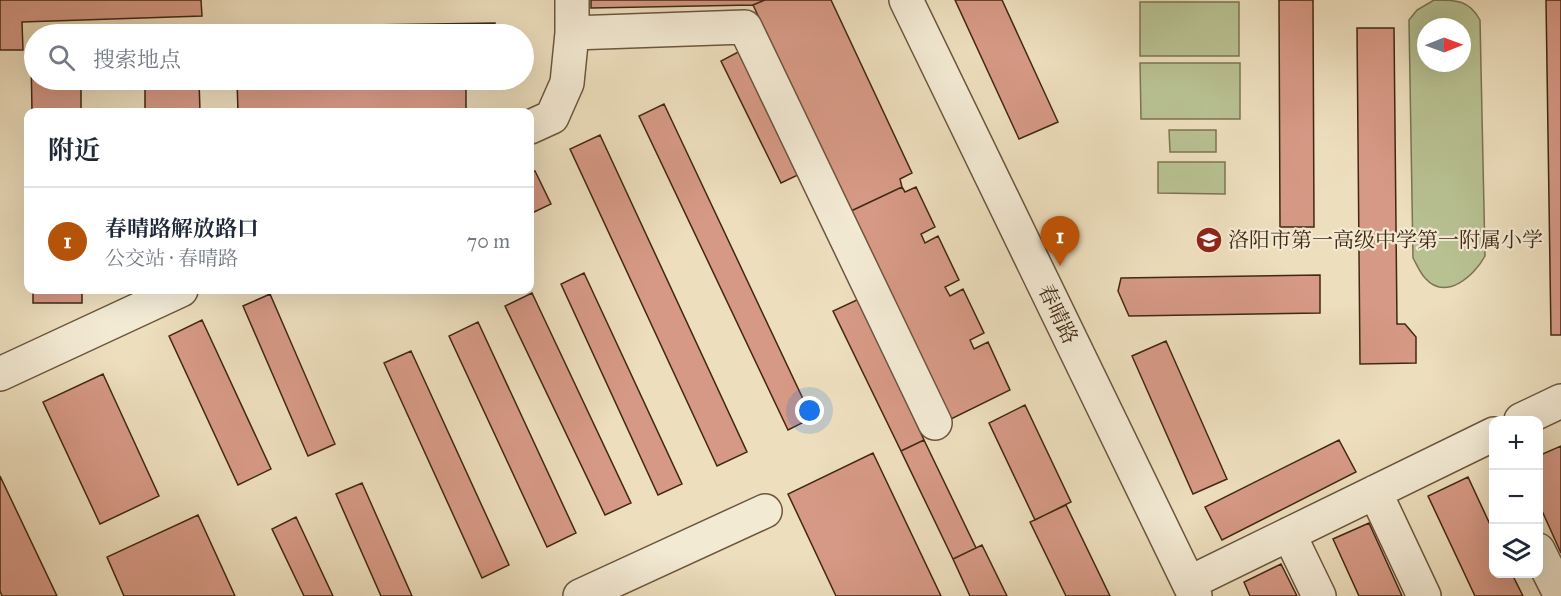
<!DOCTYPE html>
<html lang="zh">
<head>
<meta charset="utf-8">
<style>
  :root { --surface:#fff; --page:#f6f6f7; --text:#1f2937; --muted:#747a83; --line:#e0e1e3; --accent:#b45309 }
  body { margin:0; font-family:"IM FELL Great Primer","Noto Serif SC",serif; background:var(--page); color:var(--text) }
  .controls { position:absolute; right:18px; bottom:18px; display:grid; overflow:hidden; border-radius:12px; box-shadow:0 6px 24px #0002 }
  .controls button { width:54px; height:54px; display:grid; place-items:center; padding:0; border:0; border-bottom:2px solid var(--line); background:var(--surface); color:var(--text); font:30px sans-serif }
  .compass { position:absolute; left:1417px; top:18px; width:54px; height:54px; border-radius:50%; background:var(--surface); box-shadow:0 6px 24px #0002; rotate:89deg }
  .you { position:absolute; left:810px; top:411px; width:21px; height:21px; margin:-15px; border:4px solid #fff; border-radius:50%; background:#1a73e8; box-shadow:0 0 0 9px #1a73e833 }
  .badge { display:grid; place-items:center; width:39px; height:39px; border-radius:50%; background:var(--accent); color:#fff; font-size:20px; font-weight:700 }
  .pin { position:absolute; translate:-50% -50px; filter:drop-shadow(0 2px 3px #0008) }
  .pin::after { content:''; position:absolute; top:32px; width:21px; height:18px; background:inherit; clip-path:polygon(0 0,100% 0,50% 100%) }
  .list { margin:0; padding:0; list-style:none }
  h2 { display:flex; justify-content:space-between; align-items:center; height:78px; margin:0; padding:0 24px; font-size:26px }
  h2 small { font-size:20px; font-weight:400; color:var(--muted) }
  .list li { display:grid; grid-template-columns:39px 1fr auto; gap:18px; align-items:center; box-sizing:border-box; height:108px; padding:0 24px; border-top:2px solid var(--line) }
  .list b { display:block; font-size:22px; white-space:nowrap }
  .list p { margin:0; font-size:20px; white-space:nowrap; color:var(--muted) }
  .list em { font-size:20px; font-style:normal; color:var(--muted) }
  .icon { flex:none; width:33px; height:33px; fill:none; stroke:currentColor; stroke-width:2; stroke-linecap:round; stroke-linejoin:round }
  .map { position:relative; flex:none; width:1561px; height:596px; overflow:hidden }
  .search { position:absolute; background:var(--surface); box-shadow:0 6px 24px #0002; left:24px; top:24px; width:510px; height:66px; display:flex; align-items:center; gap:15px; box-sizing:border-box; padding:0 21px; border-radius:33px; color:var(--muted); font-size:22px }
  .panel { position:absolute; background:var(--surface); box-shadow:0 6px 24px #0002; left:24px; top:108px; width:510px; height:186px; border-radius:12px }
  .map>svg:first-child { display:block }
  .green { fill:#b8c192; stroke:#7c7452; stroke-width:1.5; fill-rule:evenodd }
  .building { fill:#d69985; stroke:#412813; stroke-width:1.5 }
  .lines { fill:none; stroke-linecap:round; stroke-linejoin:round }
  .minor-casing { stroke:#6c563e; stroke-width:36 }
  .minor { stroke:#f3ead4; stroke-width:33 }
  .labels { text-anchor:middle; dominant-baseline:central; stroke-width:4.5; stroke-linejoin:round; paint-order:stroke }
  .poi-label { font-size:21px; fill:#412813; stroke:#f3ead4; text-anchor:start }
  .street-label { font-size:21px; fill:#412813; stroke:#f3ead4 }
</style>
</head>
<body>
<div class="map">
<svg width="1561" height="596" viewBox="0 0 1561 596">
  <rect width="100%" height="100%" fill="#eddebd"/>
  <filter id="stains"><feTurbulence type="fractalNoise" baseFrequency=".00333" numOctaves="4"/><feColorMatrix values="0 0 0 0 .2 0 0 0 0 .09 0 0 0 0 .02 0 0 0 .5 -.17"/></filter>
  <radialGradient id="worn" r=".72"><stop offset=".6" stop-color="#630" stop-opacity="0"/><stop offset="1" stop-color="#630" stop-opacity=".3"/></radialGradient>
  <path class="green" d="M 1434,0 C 1457,0 1469,0 1480,20 L 1485,256 C 1475,275 1446,302 1425,278 C 1420,273 1417,265 1413,258 L 1409,20 L 1417,10 ZM 1426,27 L 1462,27 L 1462,63 L 1426,63 Z
    M 1140,2 L 1239,2 L 1239,56 L 1140,56 Z
    M 1140,63 L 1240,63 L 1240,119 L 1141,119 Z
    M 1169,130 L 1216,130 L 1216,152 L 1170,152 Z
    M 1158,162 L 1225,162 L 1225,194 L 1158,193 Z"/>
  <path class="building" d="M 0,0 L 201,0 L 202,16 L 22,22 L 23,50 L 0,50 Z
    M 591,0 L 765,0 L 753,5 L 591,8 Z
    M 765,0 L 831,0 L 912,173 L 900,179 L 902,187 L 851,211 L 753,5 Z
    M 955,0 L 1002,0 L 1058,122 L 1019,139 Z
    M 1279,0 L 1313,0 L 1314,227 L 1280,227 Z
    M 1546,0 L 1561,0 L 1561,335 L 1551,335 Z
    M 495,23 L 495,34 L 237,34 L 237,27 Z
    M 1357,28 L 1394,28 L 1397,324 L 1405,324 L 1416,337 L 1416,363 L 1360,364 Z
    M 740,51 L 800,174 L 781,183 L 721,61 Z
    M 31,54 L 34,54 L 34,80 L 81,80 L 81,112 L 32,112 Z
    M 145,80 L 199,80 L 200,112 L 145,112 Z
    M 237,80 L 496,80 L 496,82 L 466,83 L 466,112 L 238,112 Z
    M 664,104 L 812,418 L 788,430 L 639,116 Z
    M 600,135 L 747,452 L 717,466 L 570,149 Z
    M 535,171 L 551,204 L 530,214 L 530,173 Z
    M 902,187 L 905,192 L 916,187 L 935,227 L 921,234 L 925,243 L 938,236 L 959,280 L 945,287 L 950,296 L 963,289 L 984,333 L 970,340 L 974,349 L 988,342 L 1010,390 L 951,419 L 851,211 Z
    M 584,273 L 682,484 L 658,495 L 561,284 Z
    M 1320,275 L 1320,313 L 1129,316 L 1118,291 L 1121,278 Z
    M 33,290 L 82,290 L 82,303 L 33,303 Z
    M 532,293 L 631,503 L 605,515 L 505,306 Z
    M 270,294 L 335,444 L 308,456 L 243,306 Z
    M 859,299 L 924,440 L 901,451 L 833,311 Z
    M 202,320 L 271,469 L 238,485 L 169,336 Z
    M 478,322 L 576,533 L 547,547 L 449,336 Z
    M 1166,341 L 1227,479 L 1193,494 L 1132,356 Z
    M 411,351 L 509,565 L 482,578 L 384,363 Z
    M 103,374 L 159,496 L 100,524 L 43,402 Z
    M 1025,405 L 1071,502 L 1035,520 L 989,423 Z
    M 924,440 L 976,548 L 953,559 L 901,451 Z
    M 1339,440 L 1356,472 L 1222,540 L 1205,507 Z
    M 1561,446 L 1561,553 L 1538,502 L 1538,456 Z
    M 873,453 L 941,596 L 836,596 L 788,494 Z
    M 0,476 L 57,596 L 2,596 L 0,591 Z
    M 1468,477 L 1494,533 L 1494,574 L 1512,574 L 1523,596 L 1475,596 L 1428,496 Z
    M 362,483 L 412,596 L 381,596 L 336,494 Z
    M 1066,505 L 1110,596 L 1066,596 L 1030,522 Z
    M 198,515 L 235,596 L 124,596 L 107,557 Z
    M 296,517 L 333,596 L 304,596 L 272,529 Z
    M 1369,523 L 1402,596 L 1359,596 L 1333,539 Z
    M 982,545 L 1007,596 L 970,596 L 953,559 Z
    M 1281,564 L 1297,596 L 1250,596 L 1244,582 Z"/>
  <g class="lines">
    <defs>
      <path id="minor" d="M 572,0 L 572,33 L 745,27 L 935,423
        M 906,0 L 1195,596
        M 530,127 L 552,117 L 567,83 L 572,33
        M 0,374 L 181,290
        M 1521,420 L 1561,401
        M 1375,492 L 1424,596
        M 1289,534 L 1319,596
        M 1538,550 L 1561,596
        M 1189,583 L 1494,434
        M 580,596 L 765,511"/>
    </defs>
    <use href="#minor" class="minor-casing"/>
    <use href="#minor" class="minor"/>
  </g>
  <defs>
    <symbol id="school-disc" viewBox="-11 -11 22 22"><circle r="9.5" fill="#8f2418" stroke="#f3ead4"/><path d="M0-5L7-2L0 1L-7-2ZM-4 1L0 2.5L4 1V4Q0 6-4 4Z" fill="#fff"/></symbol>
  </defs>
  <g fill-rule="evenodd">
    <use href="#school-disc" x="1194" y="225" width="30" height="30"/>
  </g>
  <g class="labels">
    <g class="poi-label">
      <text x="1228" y="240">洛阳市第一高级中学第一附属小学</text>
    </g>
    <g class="street-label">
      <text transform="translate(1058 314) rotate(64)">春晴路</text>
    </g>
  </g>
  <rect width="100%" height="100%" filter="url(#stains)"/>
  <rect width="100%" height="100%" fill="url(#worn)"/>
</svg>
<div class="controls">
<button>+</button>
<button>−</button>
<button><svg class="icon" aria-label="layers" viewBox="0 0 24 24"><path d="M12 4l9 5-9 5-9-5zM3 14l9 5 9-5"/></svg></button>
</div>
<svg class="compass" viewBox="-18 -18 36 36"><path d="M0-13l5 13h-10z" fill="#e53935"/><path d="M0 13l5-13h-10z" fill="#747a83"/></svg>
<div class="you"></div>
<div class="pin badge" style="left:1060px;top:266px">1</div>
<div class="search"><svg class="icon" aria-label="search" viewBox="0 0 24 24"><circle cx="10" cy="10" r="6"/><path d="M15 15l6 6"/></svg>搜索地点</div>
<section class="panel">
<h2>附近<small></small></h2>
<ul class="list">
<li><span class="badge">1</span><div><b>春晴路解放路口</b><p>公交站 · 春晴路</p></div><em>70 m</em></li>
</ul>
</section>
</div>
</body>
</html>
